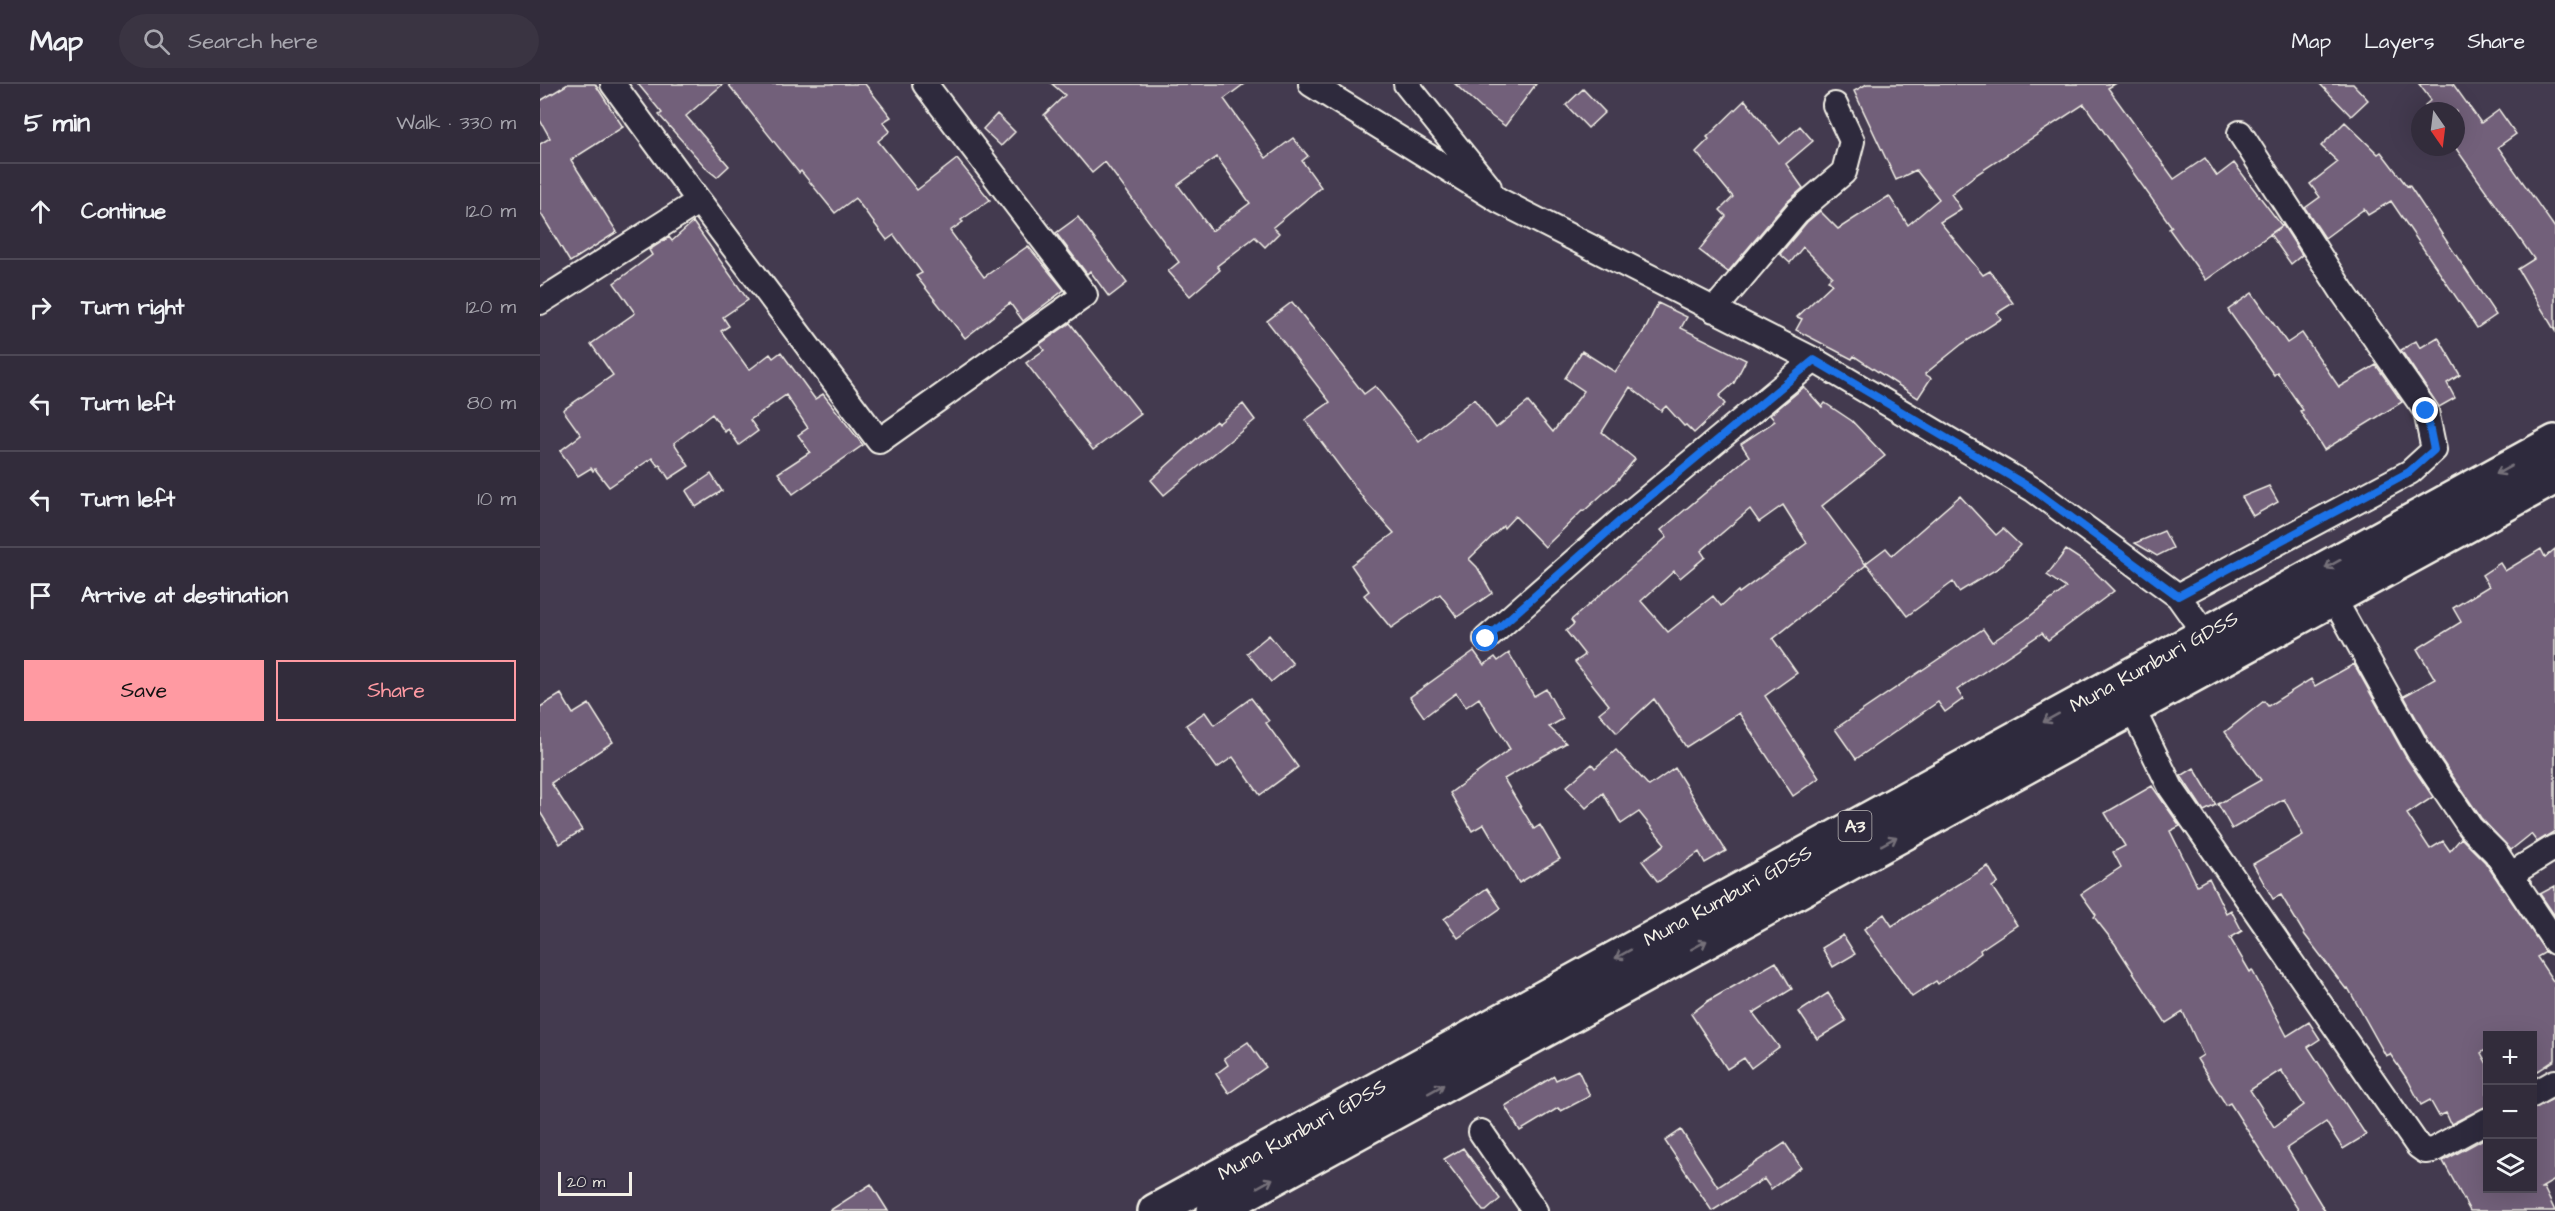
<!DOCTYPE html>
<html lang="en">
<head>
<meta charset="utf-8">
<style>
  :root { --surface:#322c3b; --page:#3a3442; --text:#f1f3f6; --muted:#a8a7af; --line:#4d4855; --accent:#ff9aa2 }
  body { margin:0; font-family:"Architects Daughter",sans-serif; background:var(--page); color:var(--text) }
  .controls { position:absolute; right:18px; bottom:18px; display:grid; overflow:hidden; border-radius:0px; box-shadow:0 6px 24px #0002 }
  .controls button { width:54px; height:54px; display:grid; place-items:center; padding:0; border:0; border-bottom:2px solid var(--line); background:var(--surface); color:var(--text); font:30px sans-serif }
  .compass { position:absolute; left:1871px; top:18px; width:54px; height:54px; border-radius:50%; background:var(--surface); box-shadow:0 6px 24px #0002; rotate:166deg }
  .scale { position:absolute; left:18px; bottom:15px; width:74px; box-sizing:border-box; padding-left:6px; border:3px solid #f4f1e8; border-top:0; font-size:16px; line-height:21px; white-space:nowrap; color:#f4f1e8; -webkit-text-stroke:4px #2f2a3d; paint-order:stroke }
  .stop { position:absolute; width:18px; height:18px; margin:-14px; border:4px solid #1a73e8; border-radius:50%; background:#fff }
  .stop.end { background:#1a73e8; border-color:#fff; box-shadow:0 2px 6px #0008 }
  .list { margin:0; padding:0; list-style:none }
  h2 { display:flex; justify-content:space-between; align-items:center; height:78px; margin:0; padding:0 24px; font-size:26px }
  h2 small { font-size:20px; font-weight:400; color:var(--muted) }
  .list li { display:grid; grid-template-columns:39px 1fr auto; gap:18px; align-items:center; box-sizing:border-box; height:96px; padding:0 24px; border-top:2px solid var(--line) }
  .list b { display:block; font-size:22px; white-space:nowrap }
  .list em { font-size:20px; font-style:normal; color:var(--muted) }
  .actions { display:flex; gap:12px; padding:18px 24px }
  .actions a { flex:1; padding:14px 0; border:2px solid var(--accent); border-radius:0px; text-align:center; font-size:21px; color:var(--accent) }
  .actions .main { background:var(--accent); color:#111 }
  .icon { flex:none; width:33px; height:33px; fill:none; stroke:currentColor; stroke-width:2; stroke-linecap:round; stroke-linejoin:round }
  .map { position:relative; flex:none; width:2015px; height:1127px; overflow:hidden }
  header { display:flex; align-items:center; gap:36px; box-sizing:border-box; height:84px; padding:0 30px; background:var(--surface); border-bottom:2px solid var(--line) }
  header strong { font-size:28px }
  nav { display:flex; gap:33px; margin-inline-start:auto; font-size:21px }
  .search { width:420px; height:54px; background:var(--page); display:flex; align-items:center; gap:15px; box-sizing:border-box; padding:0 21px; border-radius:33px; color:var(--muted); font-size:22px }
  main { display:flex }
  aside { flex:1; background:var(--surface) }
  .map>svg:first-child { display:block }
  .building { fill:#72607a; stroke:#f4f1e8; stroke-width:1.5; fill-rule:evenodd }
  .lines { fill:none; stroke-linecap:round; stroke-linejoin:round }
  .minor-casing { stroke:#f4f1e8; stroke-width:28 }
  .trunk-casing { stroke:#f4f1e8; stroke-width:38 }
  .minor { stroke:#2f2a3d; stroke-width:24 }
  .trunk { stroke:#2f2a3d; stroke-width:33 }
  .oneway { stroke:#747079 }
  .route { stroke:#1a73e8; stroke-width:8 }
  .labels { text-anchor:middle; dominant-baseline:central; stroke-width:6; stroke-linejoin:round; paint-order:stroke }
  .shield { fill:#2f2a3d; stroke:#b9b5b5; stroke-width:1.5 }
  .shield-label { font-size:18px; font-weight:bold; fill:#f4f1e8 }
  .street-label { font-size:20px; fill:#f4f1e8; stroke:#2f2a3d }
</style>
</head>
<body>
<header>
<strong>Map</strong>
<div class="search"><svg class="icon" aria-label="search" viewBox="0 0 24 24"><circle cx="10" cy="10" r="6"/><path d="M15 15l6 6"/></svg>Search here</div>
<nav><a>Map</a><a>Layers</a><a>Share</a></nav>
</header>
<main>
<aside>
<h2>5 min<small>Walk · 330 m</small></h2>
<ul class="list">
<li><svg class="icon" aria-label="ahead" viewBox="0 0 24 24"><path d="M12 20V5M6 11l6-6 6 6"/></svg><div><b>Continue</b></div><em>120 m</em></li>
<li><svg class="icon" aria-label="right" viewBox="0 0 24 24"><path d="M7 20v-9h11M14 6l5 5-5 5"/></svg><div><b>Turn right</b></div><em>120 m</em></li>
<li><svg class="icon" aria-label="left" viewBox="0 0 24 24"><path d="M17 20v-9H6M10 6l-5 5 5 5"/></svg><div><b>Turn left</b></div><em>80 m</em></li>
<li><svg class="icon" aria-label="left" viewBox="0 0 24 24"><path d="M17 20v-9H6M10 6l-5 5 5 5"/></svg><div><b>Turn left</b></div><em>10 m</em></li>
<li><svg class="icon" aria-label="arrive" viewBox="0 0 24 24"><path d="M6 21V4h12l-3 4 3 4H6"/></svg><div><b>Arrive at destination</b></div></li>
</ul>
<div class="actions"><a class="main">Save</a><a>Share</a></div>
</aside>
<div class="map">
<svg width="2015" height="1127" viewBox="0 0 2015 1127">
  <rect width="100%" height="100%" fill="#433a4f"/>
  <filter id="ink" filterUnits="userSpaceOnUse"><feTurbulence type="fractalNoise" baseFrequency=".0167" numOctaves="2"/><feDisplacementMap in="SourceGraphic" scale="12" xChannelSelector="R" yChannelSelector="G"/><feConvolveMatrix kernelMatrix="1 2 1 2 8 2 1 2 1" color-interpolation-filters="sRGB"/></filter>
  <g filter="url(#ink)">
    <path class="building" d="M 28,0 L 55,0 L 83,43 L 31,76 L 77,148 L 30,178 L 0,128 L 0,60 L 10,54 L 0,36 L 0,17 Z
      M 98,0 L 183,0 L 146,32 L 189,82 L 177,93 L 168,86 L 119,31 L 122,29 Z
      M 188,0 L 325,0 L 351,33 L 343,38 L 350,47 L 338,57 L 377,106 L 417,75 L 450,116 L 421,136 L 423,138 L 410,147 L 444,193 L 488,162 L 524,206 L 483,237 L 470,219 L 425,254 L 376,192 L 382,189 L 354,151 L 347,156 L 315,114 L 295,129 L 261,87 L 259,89 Z
      M 512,0 L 704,0 L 684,15 L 726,74 L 753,54 L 768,72 L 762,77 L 781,103 L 733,143 L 739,149 L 725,163 L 715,153 L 677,182 L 680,186 L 650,212 L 628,187 L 639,178 L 565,78 L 552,89 L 504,31 L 525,11 ZM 677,73 L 710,119 L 672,147 L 638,101 Z
      M 915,0 L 996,0 L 965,42 L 943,26 Z
      M 1327,0 L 1575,0 L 1568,4 L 1634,95 L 1665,74 L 1677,92 L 1694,79 L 1742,142 L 1666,196 L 1629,145 L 1632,143 L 1544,20 L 1434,92 L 1411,110 L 1421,125 L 1400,138 L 1443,191 L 1450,187 L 1473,219 L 1457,229 L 1461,235 L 1422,260 L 1385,290 L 1391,294 L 1378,314 L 1314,272 L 1312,275 L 1256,246 L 1262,235 L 1257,233 L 1292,200 L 1288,196 L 1292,192 L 1263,163 L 1250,179 L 1240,170 L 1267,138 L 1280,127 L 1298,145 L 1349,112 L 1368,141 L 1399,115 L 1376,86 L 1356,96 L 1314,7 Z
      M 1780,0 L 1813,0 L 1828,16 L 1811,32 Z
      M 1879,0 L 1913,0 L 1941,39 L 1959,26 L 1976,50 L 1958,63 L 2015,144 L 2015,247 L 1978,185 L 1994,175 L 1915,63 L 1916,27 L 1890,27 L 1885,21 L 1891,16 Z
      M 1043,5 L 1065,28 L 1048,44 L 1026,21 Z
      M 1205,16 L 1240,60 L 1260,42 L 1273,57 L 1246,80 L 1263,104 L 1246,119 L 1188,188 L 1159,166 L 1186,132 L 1180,126 L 1193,113 L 1156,68 L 1169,55 L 1167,53 Z
      M 457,30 L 475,48 L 461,62 L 443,45 Z
      M 1805,38 L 1838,70 L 1841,68 L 1867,102 L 1869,101 L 1956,231 L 1937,244 L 1851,117 L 1828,131 L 1824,125 L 1785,154 L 1765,124 L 1780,113 L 1770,100 L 1798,78 L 1781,62 Z
      M 538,133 L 587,199 L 569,213 L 550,187 L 547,190 L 516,149 Z
      M 153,138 L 208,216 L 183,233 L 189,242 L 181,247 L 209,286 L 230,270 L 233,274 L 241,268 L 275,315 L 283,310 L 323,361 L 253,410 L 238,389 L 270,368 L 258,351 L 268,344 L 246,311 L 210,336 L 218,347 L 199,361 L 188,345 L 185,348 L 172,330 L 134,359 L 149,382 L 129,395 L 120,381 L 118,382 L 112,374 L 69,403 L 55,385 L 53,387 L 51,384 L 38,392 L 20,367 L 41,351 L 23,326 L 73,291 L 51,260 L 95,229 L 74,199 L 112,171 L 109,166 L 129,153 L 132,157 Z
      M 1743,141 L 1762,171 L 1751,180 L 1730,150 Z
      M 1712,209 L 1747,259 L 1762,249 L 1799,303 L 1836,281 L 1862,318 L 1784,366 L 1760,327 L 1763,326 L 1737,288 L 1734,291 L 1688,226 Z
      M 752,218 L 824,310 L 835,302 L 879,358 L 934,315 L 956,344 L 988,318 L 1013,348 L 1044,307 L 1025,294 L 1042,267 L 1075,288 L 1106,244 L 1118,219 L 1147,233 L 1141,244 L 1206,276 L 1194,299 L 1179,312 L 1185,320 L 1154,349 L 1146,341 L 1144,342 L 1126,322 L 1121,327 L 1090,303 L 1062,348 L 1095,375 L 1077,397 L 1044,427 L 1043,426 L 1005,463 L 975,432 L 964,444 L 963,442 L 929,475 L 937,483 L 952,509 L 917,533 L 900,510 L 851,544 L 824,511 L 829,507 L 811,481 L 854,449 L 826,418 L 765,336 L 790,318 L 727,237 Z
      M 530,239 L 601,330 L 553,366 L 486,279 L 504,266 L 500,260 Z
      M 1898,253 L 1920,291 L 1907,299 L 1915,314 L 1899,323 L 1861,266 L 1876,257 L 1880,264 Z
      M 1264,303 L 1282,323 L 1285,319 L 1312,337 L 1345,372 L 1282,422 L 1326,481 L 1233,555 L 1257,589 L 1225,612 L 1279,694 L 1253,712 L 1199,629 L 1146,663 L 1114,615 L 1077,649 L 1059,629 L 1069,621 L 1035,578 L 1045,571 L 1026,547 L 1034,540 L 1031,536 L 1127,453 L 1121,446 L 1209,372 L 1201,360 L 1235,337 L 1230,331 ZM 1243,421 L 1267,459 L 1199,509 L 1198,507 L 1181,522 L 1173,512 L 1128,548 L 1101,517 L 1134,487 L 1140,494 L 1165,473 L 1161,467 L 1210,425 L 1219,438 Z
      M 703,320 L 715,336 L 624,411 L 611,396 L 676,337 L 678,340 Z
      M 171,390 L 182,407 L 156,423 L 146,407 Z
      M 1729,402 L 1738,418 L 1713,432 L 1702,413 Z
      M 1420,412 L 1456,451 L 1463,445 L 1480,461 L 1460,483 L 1419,508 L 1413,498 L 1367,532 L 1326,479 L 1346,464 L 1352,471 Z
      M 1624,447 L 1633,464 L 1617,472 L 1595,459 Z
      M 2001,465 L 2005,473 L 2015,465 L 2015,747 L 1997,758 L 1991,750 L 1971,766 L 1941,734 L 1890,659 L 1864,612 L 1895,595 L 1877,565 L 1921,538 L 1913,524 L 1949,502 L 1942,491 L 1960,479 L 1965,487 Z
      M 1526,466 L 1546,479 L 1574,507 L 1508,556 L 1502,549 L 1417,606 L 1423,615 L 1405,628 L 1398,618 L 1316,675 L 1295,645 L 1443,545 L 1452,558 L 1485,536 L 1526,504 L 1507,491 Z
      M 729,551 L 753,580 L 731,598 L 707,569 Z
      M 934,567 L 944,581 L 955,573 L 958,577 L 969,569 L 994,612 L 1006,605 L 1023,635 L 1009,643 L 1026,659 L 964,695 L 994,745 L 1000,741 L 1020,775 L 979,799 L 944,740 L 932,747 L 910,709 L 970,665 L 939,614 L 926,623 L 916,609 L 884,633 L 870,613 Z
      M 1814,580 L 1866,673 L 1893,713 L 1867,730 L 1890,765 L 1903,757 L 1910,767 L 1921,754 L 1945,778 L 2006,868 L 1997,873 L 2015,900 L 2015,976 L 1992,991 L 1992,951 L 1947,951 L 1947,965 L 1941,969 L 1947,980 L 1947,1022 L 1911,1040 L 1906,1029 L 1899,1032 L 1890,1016 L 1881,1021 L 1869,998 L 1850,970 L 1846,972 L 1808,904 L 1806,905 L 1765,851 L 1741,811 L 1733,815 L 1713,780 L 1763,751 L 1744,715 L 1692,745 L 1678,720 L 1721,696 L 1685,648 L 1724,617 L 1728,622 L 1771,595 L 1775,602 Z
      M 21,610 L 33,630 L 49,620 L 73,658 L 11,699 L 42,746 L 20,760 L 0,728 L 0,623 Z
      M 711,614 L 729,637 L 726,639 L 758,683 L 720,711 L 693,673 L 677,684 L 646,641 L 665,628 L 674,641 Z
      M 1076,666 L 1109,702 L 1135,684 L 1186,767 L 1165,779 L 1159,768 L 1118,798 L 1102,777 L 1125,760 L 1099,728 L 1081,740 L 1063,709 L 1046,724 L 1026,703 L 1052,680 L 1055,684 Z
      M 1654,684 L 1676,721 L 1664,727 L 1641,692 Z
      M 1612,702 L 1640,742 L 1630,747 L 1657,801 L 1669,794 L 1686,829 L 1691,826 L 1702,847 L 1690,854 L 1710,888 L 1712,886 L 1747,952 L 1769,938 L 1780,955 L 1768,963 L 1826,1051 L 1803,1065 L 1786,1038 L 1747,1064 L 1785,1127 L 1759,1127 L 1690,1019 L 1686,1021 L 1657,975 L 1663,971 L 1643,928 L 1626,939 L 1575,860 L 1554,833 L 1556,831 L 1541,810 L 1581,783 L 1573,768 L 1585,762 L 1565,729 ZM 1741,986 L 1764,1021 L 1734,1043 L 1710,1006 Z
      M 1448,782 L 1458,799 L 1452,803 L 1477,841 L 1440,866 L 1441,869 L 1398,900 L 1396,897 L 1372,913 L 1324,845 L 1344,830 L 1352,842 Z
      M 2015,802 L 2015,832 L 2000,810 Z
      M 947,804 L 961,824 L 918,854 L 904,835 Z
      M 1303,851 L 1315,870 L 1293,883 L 1282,864 Z
      M 1236,878 L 1252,905 L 1213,929 L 1239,963 L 1211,984 L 1204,974 L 1187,985 L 1151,930 L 1168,917 Z
      M 1288,909 L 1306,937 L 1277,955 L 1259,928 Z
      M 708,958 L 726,983 L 689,1009 L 676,990 L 688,981 L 684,974 Z
      M 1038,986 L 1050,1012 L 1021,1027 L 1018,1024 L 980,1047 L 965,1022 L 1014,992 L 1016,996 Z
      M 2015,1014 L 2015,1096 L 2001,1104 L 2004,1104 L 2015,1127 L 1930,1127 L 1903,1077 L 1947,1053 L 1947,1104 L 1992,1104 L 1992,1025 Z
      M 1141,1046 L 1178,1103 L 1245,1059 L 1261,1083 L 1231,1105 L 1224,1095 L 1172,1127 L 1125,1057 Z
      M 923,1064 L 960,1115 L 946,1127 L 943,1127 L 904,1075 Z
      M 331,1100 L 348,1127 L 289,1127 Z"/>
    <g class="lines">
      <defs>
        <path id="minor" d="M 771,0 L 960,117 L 1274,276 L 1494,406 L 1638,512 L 1665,550 L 1672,563
          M 866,0 L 949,103
          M 159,117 L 339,357 L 545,211 L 385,0
          M 0,218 L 159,117 L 73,0
          M 1174,226 L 1257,128 L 1304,88 L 1312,57 L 1295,21
          M 1638,512 L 1870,388 L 1894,366 L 1886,327 L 1802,207 L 1700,49
          M 1794,515 L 1878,666 L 1930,743 L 1956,769 L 2015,858
          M 946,555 L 1080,437 L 1274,276
          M 1592,624 L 1631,704 L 1878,1062 L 1885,1067 L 1893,1066 L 1948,1036
          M 1970,791 L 2015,763
          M 1992,1011 L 2015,998
          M 941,1048 L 995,1127"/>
        <g id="trunk">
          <path id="s1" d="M 615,1127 L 2015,358"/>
          <path d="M 674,1127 L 2015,393"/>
        </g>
      </defs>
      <use href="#minor" class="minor-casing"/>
      <use href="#trunk" class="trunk-casing"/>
      <use href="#minor" class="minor"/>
      <use href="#trunk" class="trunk"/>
    </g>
    <defs><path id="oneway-shaft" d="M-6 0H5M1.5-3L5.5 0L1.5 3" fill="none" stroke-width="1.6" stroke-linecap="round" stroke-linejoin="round" transform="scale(1.5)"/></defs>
    <g class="oneway">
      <use href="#oneway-shaft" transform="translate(1964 386) rotate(151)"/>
      <use href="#oneway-shaft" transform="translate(1793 480) rotate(151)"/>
      <use href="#oneway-shaft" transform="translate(1511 634) rotate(151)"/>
      <use href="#oneway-shaft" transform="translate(1349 757) rotate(-29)"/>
      <use href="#oneway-shaft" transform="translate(1159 861) rotate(-29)"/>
      <use href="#oneway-shaft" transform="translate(1083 870) rotate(151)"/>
      <use href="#oneway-shaft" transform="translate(896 1005) rotate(-29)"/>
      <use href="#oneway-shaft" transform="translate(725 1099) rotate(-29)"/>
    </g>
  </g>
  <g class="lines" filter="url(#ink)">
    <path class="route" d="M 946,555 L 1080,437 L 1274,276 L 1494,406 L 1638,512 L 1869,388 L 1894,366 L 1886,327"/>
  </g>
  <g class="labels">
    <rect class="shield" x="1298.5" y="727" width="33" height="30" rx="4.5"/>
    <g class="shield-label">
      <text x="1315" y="742">A3</text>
    </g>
    <g class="street-label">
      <text stroke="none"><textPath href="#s1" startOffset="1140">Muna Kumburi GDSS</textPath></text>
      <text stroke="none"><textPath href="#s1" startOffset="654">Muna Kumburi GDSS</textPath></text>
      <text stroke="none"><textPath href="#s1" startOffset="168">Muna Kumburi GDSS</textPath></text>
    </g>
  </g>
</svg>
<div class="controls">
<button>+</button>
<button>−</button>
<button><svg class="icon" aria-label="layers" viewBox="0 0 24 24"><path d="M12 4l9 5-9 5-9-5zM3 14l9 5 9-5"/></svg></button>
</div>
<svg class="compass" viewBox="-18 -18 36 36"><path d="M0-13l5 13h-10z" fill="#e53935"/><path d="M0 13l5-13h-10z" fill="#a8a7af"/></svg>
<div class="scale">20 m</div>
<div class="stop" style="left:946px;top:555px"></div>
<div class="stop end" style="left:1886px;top:327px"></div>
</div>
</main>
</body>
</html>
